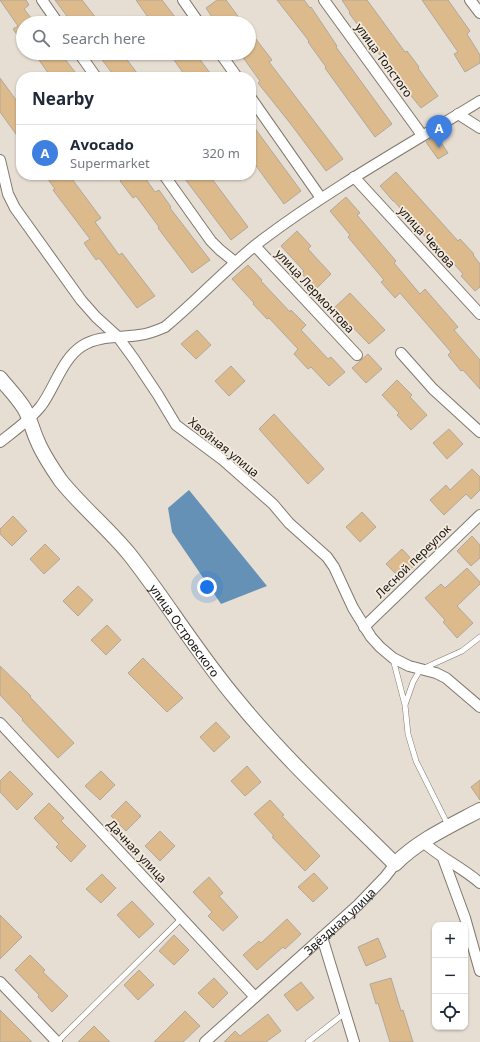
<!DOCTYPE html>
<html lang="en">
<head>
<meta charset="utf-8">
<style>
  :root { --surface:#fff; --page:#f2f2f3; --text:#1f2937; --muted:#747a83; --line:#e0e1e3; --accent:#6940b8 }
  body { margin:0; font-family:"Noto Sans",sans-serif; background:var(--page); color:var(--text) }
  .controls { position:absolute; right:12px; bottom:12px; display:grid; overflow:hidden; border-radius:8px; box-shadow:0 1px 3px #0004 }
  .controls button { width:36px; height:36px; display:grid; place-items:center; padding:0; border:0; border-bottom:1px solid var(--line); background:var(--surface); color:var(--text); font:20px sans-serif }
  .you { position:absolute; left:207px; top:587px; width:14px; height:14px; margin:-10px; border:3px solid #fff; border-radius:50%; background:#1a73e8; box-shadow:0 0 0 6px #1a73e833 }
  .badge { display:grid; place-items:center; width:26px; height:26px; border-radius:50%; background:var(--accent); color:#fff; font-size:13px; font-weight:700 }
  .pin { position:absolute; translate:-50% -33px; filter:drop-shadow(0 1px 2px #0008) }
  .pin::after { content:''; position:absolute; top:21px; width:14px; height:12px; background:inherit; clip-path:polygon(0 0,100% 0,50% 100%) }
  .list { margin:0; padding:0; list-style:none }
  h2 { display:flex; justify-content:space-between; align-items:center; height:52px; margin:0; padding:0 16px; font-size:17px }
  h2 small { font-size:13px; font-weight:400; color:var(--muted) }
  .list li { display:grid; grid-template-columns:26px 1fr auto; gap:12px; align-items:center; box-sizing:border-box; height:56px; padding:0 16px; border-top:1px solid var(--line) }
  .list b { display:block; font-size:15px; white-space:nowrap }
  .list p { margin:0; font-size:13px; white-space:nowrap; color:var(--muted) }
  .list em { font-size:13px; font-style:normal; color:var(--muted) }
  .icon { flex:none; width:22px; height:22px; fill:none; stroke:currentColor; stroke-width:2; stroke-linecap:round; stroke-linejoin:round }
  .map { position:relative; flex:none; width:480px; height:1042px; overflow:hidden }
  .search { position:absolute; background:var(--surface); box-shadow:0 1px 3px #0004; left:16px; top:16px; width:240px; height:44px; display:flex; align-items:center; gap:10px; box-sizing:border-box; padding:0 14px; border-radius:22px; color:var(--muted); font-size:15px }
  .panel { position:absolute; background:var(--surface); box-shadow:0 1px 3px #0004; left:16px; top:72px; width:240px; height:108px; border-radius:16px }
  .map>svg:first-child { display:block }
  .water { fill:#6491b5 }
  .building { fill:#dcba8b; stroke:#b0a89d }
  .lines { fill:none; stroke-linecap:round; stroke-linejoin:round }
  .lane-casing { stroke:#80786e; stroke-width:6 }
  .street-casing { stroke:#80786e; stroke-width:12 }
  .secondary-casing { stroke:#80786e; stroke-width:16 }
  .lane { stroke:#fff; stroke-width:5 }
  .street { stroke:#fff; stroke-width:10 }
  .secondary { stroke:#fff; stroke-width:14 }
  .labels { text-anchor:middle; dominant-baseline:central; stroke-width:3.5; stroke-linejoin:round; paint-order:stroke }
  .street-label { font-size:12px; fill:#16130f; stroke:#f4ebe0 }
</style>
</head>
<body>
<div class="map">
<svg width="480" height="1042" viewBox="0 0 480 1042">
  <rect width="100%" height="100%" fill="#e7ded3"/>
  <path class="water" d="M 189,490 L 267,586 L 221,604 L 172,532 L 168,508 Z"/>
  <path class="building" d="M 0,0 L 26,0 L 29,5 L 24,9 L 35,23 L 23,23 L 23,43 L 13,29 L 18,26 Z
    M 55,0 L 82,0 L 100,23 L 72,23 Z
    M 136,0 L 162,0 L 175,17 L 167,23 L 152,23 Z
    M 217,0 L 226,0 L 243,23 L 216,23 L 206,8 Z
    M 277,0 L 304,0 L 310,8 L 311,7 L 337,46 L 336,47 L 392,124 L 375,137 L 325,68 L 326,67 L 308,42 L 309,41 Z
    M 342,0 L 367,0 L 405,52 L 407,51 L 419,67 L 418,68 L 438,96 L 421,108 L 408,92 L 410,91 L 382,53 L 380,55 L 349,13 L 350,12 Z
    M 422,0 L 448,0 L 470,31 L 467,34 L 480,55 L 480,63 L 465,72 L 454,54 L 458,52 Z
    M 249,30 L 272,60 L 269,62 L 343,159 L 326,171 L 290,123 L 258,83 L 260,81 L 242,56 L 246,53 L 249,53 Z
    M 34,53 L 60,53 L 79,77 L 51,77 Z
    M 97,53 L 122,53 L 140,77 L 115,77 Z
    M 169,53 L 195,53 L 213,77 L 186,77 Z
    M 0,78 L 16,100 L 17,99 L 21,104 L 21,141 L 0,112 Z
    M 251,123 L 301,191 L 284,204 L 251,159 Z
    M 436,135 L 448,153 L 438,159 L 426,142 Z
    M 396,172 L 458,241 L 460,239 L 474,254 L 473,255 L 480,264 L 480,287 L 475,291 L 461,276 L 463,274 L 439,247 L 436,249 L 394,201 L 393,201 L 380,186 Z
    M 45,175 L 69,175 L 101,218 L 95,222 L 119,255 L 122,253 L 155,296 L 137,308 L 99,258 L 96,260 L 84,243 L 90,239 L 53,190 L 55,189 Z
    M 129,175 L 143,175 L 155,192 L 159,190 L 171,207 L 170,208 L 210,260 L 192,273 L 158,228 L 159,227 L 136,196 L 133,198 L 120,181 Z
    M 182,175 L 209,175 L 248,227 L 231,240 Z
    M 346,197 L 360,213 L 357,215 L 396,261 L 394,263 L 420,294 L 425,289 L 458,327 L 454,330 L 480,360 L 480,389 L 463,370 L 461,371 L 448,355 L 451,352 L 400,293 L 395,298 L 381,282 L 384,280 L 348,237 L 350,235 L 330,211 Z
    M 297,231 L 311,246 L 308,249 L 331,274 L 316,289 L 301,273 L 304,271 L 281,246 Z
    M 248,265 L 262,280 L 261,281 L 290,312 L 291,310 L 306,325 L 301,330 L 328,359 L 331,357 L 345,372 L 329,386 L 311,367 L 308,369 L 294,354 L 298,349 L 269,318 L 267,319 L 253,304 L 254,303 L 232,279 Z
    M 350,293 L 385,330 L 369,344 L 334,308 Z
    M 197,330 L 211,345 L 196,359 L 181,344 Z
    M 368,354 L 382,369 L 366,383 L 352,368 Z
    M 231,366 L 245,381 L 229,396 L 215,381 Z
    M 397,380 L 412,395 L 410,397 L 427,415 L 411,430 L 397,415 L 399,413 L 382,395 Z
    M 274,414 L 324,469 L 308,484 L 259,429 Z
    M 449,429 L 463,444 L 447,459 L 433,443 Z
    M 472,469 L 480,477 L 480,490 L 471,499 L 466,494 L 444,515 L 430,500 L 446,485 L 450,490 Z
    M 362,512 L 376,527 L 360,542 L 346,527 Z
    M 13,516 L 27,531 L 12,546 L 0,534 L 0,529 Z
    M 472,536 L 480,545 L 480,558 L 471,566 L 457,551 Z
    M 45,544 L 60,559 L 44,574 L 30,559 Z
    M 402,549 L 416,564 L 401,579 L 386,564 Z
    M 467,568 L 480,582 L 480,584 L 457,606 L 473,623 L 457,638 L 443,622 L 445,620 L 425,598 L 441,584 L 445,588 Z
    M 78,586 L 93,600 L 78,616 L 63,601 Z
    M 107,625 L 121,640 L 106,655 L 91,640 Z
    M 143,658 L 183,698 L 167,712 L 128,673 Z
    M 0,666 L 31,696 L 30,697 L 74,743 L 58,758 L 22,720 L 23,719 L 0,695 Z
    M 216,722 L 230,737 L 214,752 L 200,737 Z
    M 247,766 L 261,782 L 245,796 L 231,781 Z
    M 10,771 L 33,794 L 17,810 L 0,792 L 0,781 Z
    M 101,771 L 115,785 L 100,800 L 85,786 Z
    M 480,780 L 480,800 L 471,787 Z
    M 270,800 L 284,815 L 282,816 L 320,856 L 305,871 L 272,837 L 274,836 L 254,814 Z
    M 126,801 L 141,816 L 126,831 L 111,816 Z
    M 49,803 L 64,818 L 61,821 L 86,846 L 71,862 L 56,847 L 59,844 L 34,818 Z
    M 160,831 L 175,846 L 160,861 L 145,846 Z
    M 314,873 L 328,888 L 313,902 L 298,887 Z
    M 102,874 L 116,888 L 101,903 L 86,889 Z
    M 209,877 L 223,893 L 219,896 L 238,917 L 223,931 L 208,916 L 212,912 L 193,892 Z
    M 132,901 L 154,924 L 139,938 L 117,915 Z
    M 0,915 L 22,937 L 0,959 Z
    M 287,919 L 301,934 L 285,949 L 283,947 L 257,970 L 243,955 L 259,941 L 261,943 Z
    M 174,935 L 189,950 L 174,965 L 159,951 Z
    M 378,938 L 386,957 L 366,966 L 358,947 Z
    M 30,955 L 45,970 L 43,972 L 68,996 L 52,1012 L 38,997 L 39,995 L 15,970 Z
    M 139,970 L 154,985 L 138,1000 L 124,985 Z
    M 214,978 L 228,993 L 213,1008 L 198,993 Z
    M 391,978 L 401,1011 L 403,1010 L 413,1042 L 390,1042 L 378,1003 L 376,1004 L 370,984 Z
    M 301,982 L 314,998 L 297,1011 L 284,995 Z
    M 0,1010 L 32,1042 L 0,1042 Z
    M 185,1011 L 200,1026 L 183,1042 L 154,1042 Z
    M 268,1014 L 281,1031 L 266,1042 L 224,1042 L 235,1031 L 240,1036 Z
    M 94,1026 L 110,1042 L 78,1042 Z"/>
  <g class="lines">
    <defs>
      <path id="lane" d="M 393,659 L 405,705 L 408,734 L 416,761 L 448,825
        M 405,705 L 413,682 L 420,670 L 462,651 L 480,637
        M 57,1042 L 182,918
        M 308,1042 L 345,1013"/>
      <g id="street">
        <path d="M 42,0 L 58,23"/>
        <path d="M 183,0 L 199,23"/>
        <path d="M 324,0 L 422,135"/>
        <path d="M 470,0 L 480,13"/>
        <path d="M 79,53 L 96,77"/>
        <path d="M 220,53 L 237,77"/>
        <path d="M 251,98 L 321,198"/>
        <path d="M 458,114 L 480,128"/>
        <path d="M 0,160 L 8,194 L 15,208 L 81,300 L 96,317 L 118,337 L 134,359 L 158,395 L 176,425 L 223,460 L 273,504 L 289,523 L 327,557 L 334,567 L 353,608 L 371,637 L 380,647 L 393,658 L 409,666 L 436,673 L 446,678 L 480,707"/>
        <path d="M 164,175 L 211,241 L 220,250 L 235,262"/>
        <path d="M 354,177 L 480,314"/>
        <path d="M 255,246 L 357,355"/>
        <path d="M 401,353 L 433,389 L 480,432"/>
        <path d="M 0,442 C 14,431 30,420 41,406 C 55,387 62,359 82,346 C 99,335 120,338 139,335 C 148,334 156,331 165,327 C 199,299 228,266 262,240 C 331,188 407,146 480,101"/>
        <path d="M 364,627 L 480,515"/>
        <path d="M 0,723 L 255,997"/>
        <path d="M 422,841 C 440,858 462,867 480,883"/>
        <path d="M 443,858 L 465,918 L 480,971"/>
        <path d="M 322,937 L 354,1042"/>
        <path d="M 0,982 L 57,1042"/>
        <path id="s1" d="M 205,1042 L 358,905 L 385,877 L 395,864"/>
      </g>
      <g id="secondary">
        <path id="s2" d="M 0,378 C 8,388 17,397 24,408 C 30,418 32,429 37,440 C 43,455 52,468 61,481 C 82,507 109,529 130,555 C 167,602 198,654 237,700 C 285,759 341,810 395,864 C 419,840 450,826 480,810"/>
      </g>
    </defs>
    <use href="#lane" class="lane-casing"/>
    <use href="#street" class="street-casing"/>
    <use href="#secondary" class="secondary-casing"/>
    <use href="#lane" class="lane"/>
    <use href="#street" class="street"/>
    <use href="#secondary" class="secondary"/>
  </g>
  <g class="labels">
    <g class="street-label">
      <text transform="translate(384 60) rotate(54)">улица Толстого</text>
      <text transform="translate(427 237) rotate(48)">улица Чехова</text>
      <text transform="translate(315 291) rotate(47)">улица Лермонтова</text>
      <text transform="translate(224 447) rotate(39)">Хвойная улица</text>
      <text transform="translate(413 561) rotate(-44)">Лесной переулок</text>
      <text stroke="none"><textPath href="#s2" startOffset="315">улица Островского</textPath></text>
      <text transform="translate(137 851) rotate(47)">Дачная улица</text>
      <text stroke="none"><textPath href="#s1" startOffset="181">Звёздная улица</textPath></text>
    </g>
  </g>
</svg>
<div class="controls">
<button>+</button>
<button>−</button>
<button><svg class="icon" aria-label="locate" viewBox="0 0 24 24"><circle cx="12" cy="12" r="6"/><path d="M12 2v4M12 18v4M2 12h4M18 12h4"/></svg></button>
</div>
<div class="you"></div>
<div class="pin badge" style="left:439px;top:148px;background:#3f7fe0">A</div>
<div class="search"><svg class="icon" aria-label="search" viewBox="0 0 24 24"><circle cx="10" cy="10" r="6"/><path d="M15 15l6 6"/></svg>Search here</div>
<section class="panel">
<h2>Nearby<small></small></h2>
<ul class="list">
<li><span class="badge" style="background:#3f7fe0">A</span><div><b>Avocado</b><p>Supermarket</p></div><em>320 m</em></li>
</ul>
</section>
</div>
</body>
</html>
